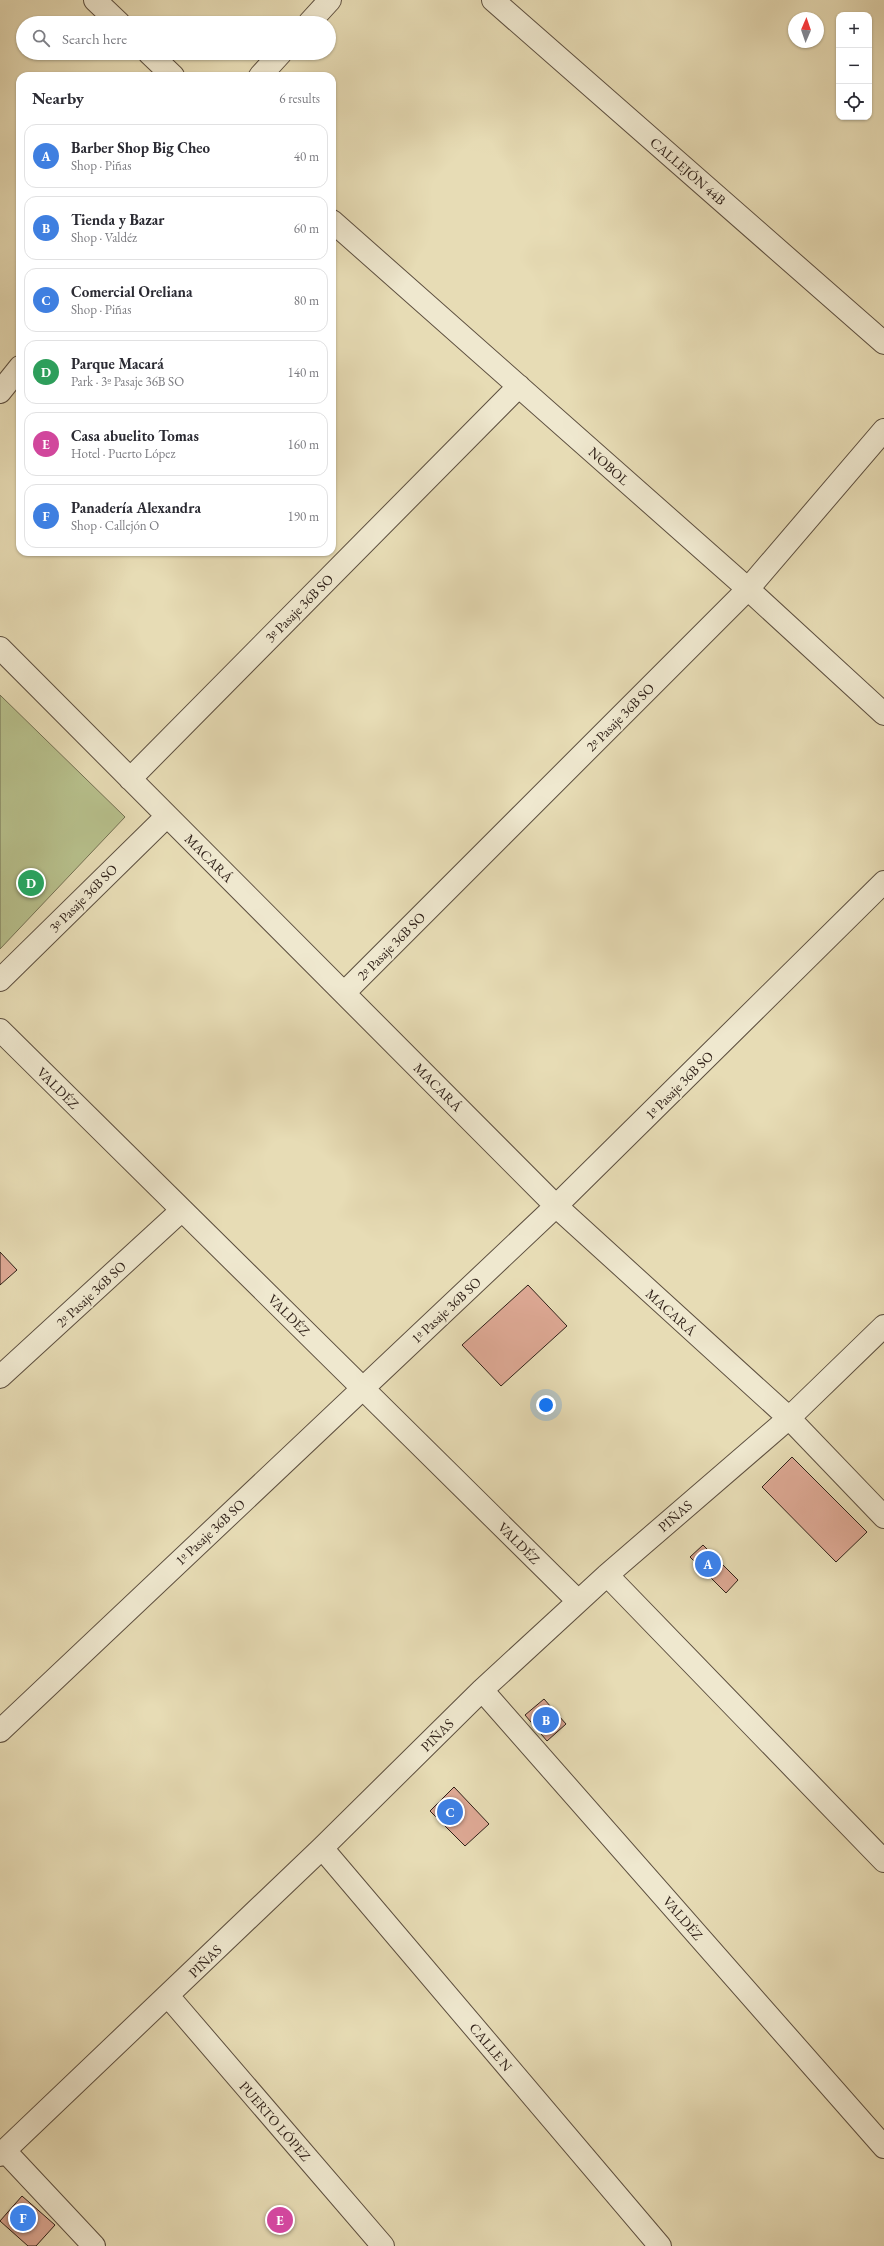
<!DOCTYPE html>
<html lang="en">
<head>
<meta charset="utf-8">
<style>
  :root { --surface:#fff; --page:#f7f7f7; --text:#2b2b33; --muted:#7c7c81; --line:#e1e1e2; --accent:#111827 }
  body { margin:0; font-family:"EB Garamond",serif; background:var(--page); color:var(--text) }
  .controls { position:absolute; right:12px; top:12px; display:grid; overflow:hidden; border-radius:8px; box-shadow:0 1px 3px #0004 }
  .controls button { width:36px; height:36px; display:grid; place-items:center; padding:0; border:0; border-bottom:1px solid var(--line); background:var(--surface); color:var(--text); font:20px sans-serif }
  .compass { position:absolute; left:788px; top:12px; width:36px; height:36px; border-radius:50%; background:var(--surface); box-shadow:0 1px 3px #0004; rotate:2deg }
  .you { position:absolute; left:546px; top:1405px; width:14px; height:14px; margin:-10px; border:3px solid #fff; border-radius:50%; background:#1a73e8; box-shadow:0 0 0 6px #1a73e833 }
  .badge { display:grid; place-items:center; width:26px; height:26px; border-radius:50%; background:var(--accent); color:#fff; font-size:13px; font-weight:700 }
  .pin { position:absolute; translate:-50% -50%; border:2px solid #fff; box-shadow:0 1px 4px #0006 }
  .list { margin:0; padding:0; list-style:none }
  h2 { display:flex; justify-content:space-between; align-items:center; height:52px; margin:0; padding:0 16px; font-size:17px }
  h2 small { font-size:13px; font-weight:400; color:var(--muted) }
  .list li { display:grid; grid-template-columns:26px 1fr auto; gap:12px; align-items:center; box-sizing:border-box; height:64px; margin:0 8px 8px; padding:0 8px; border:1px solid var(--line); border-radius:12px }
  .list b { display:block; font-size:15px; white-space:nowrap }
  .list p { margin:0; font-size:13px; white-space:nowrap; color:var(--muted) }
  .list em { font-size:13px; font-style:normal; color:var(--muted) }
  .icon { flex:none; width:22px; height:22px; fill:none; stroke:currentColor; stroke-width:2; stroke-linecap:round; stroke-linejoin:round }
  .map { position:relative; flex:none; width:884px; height:2246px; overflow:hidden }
  .search { position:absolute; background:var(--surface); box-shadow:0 1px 3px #0004; left:16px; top:16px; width:320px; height:44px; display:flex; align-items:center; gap:10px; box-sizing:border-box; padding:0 14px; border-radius:22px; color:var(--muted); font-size:15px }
  .panel { position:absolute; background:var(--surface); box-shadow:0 1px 3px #0004; left:16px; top:72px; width:320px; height:484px; border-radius:12px }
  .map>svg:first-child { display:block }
  .green { fill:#b7c08c; stroke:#737052 }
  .building { fill:#dea995; stroke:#2f2018 }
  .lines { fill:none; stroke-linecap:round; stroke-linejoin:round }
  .minor-casing { stroke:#5d4f3f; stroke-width:24 }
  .minor { stroke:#efe8cf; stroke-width:22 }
  .labels { text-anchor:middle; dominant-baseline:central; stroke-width:4; stroke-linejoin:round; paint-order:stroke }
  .street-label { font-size:14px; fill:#2f2018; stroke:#efe8cf }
</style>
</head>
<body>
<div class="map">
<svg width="884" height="2246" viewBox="0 0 884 2246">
  <rect width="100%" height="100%" fill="#e7dcb5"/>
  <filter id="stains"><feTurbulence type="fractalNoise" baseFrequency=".005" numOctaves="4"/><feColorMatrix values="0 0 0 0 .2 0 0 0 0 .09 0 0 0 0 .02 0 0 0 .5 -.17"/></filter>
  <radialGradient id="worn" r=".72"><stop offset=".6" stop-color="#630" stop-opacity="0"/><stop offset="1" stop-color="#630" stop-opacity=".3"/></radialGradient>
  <path class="green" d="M 0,695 L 125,817 L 0,949 Z"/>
  <path class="building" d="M 0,1252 L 17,1270 L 0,1285 Z
    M 528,1285 L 567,1326 L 501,1386 L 462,1345 Z
    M 792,1457 L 867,1532 L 836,1562 L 762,1487 Z
    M 703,1545 L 738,1580 L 726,1593 L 690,1557 Z
    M 544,1699 L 566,1724 L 547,1741 L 525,1715 Z
    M 454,1787 L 489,1824 L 465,1846 L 430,1811 Z
    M 22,2196 L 55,2225 L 36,2246 L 28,2246 L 0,2221 Z"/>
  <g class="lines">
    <defs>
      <path id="minor" d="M 95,0 L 119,23
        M 493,0 L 884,343
        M 309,23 L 330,0
        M 149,53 L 173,76
        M 260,76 L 281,53
        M 332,221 L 748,589 L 884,714
        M 0,392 L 20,367
        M 0,648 L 556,1206 L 789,1418 L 884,1517
        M 130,779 L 519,386
        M 0,980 L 167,816
        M 344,993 L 748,589 L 884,430
        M 0,1030 L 578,1601
        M 0,1377 L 182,1210
        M 607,1575 L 884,1861
        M 482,1690 L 884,2147
        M 0,1731 L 556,1206 L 884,882
        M 322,1848 L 660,2246
        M 168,1996 L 383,2246
        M 5,2151 L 94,2246
        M 0,2155 L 322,1848 L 482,1690 L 607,1575 L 789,1418 L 884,1326"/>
    </defs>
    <use href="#minor" class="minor-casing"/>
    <use href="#minor" class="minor"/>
  </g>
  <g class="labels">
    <g class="street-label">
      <text transform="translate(688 171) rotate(41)">CALLEJÓN 44B</text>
      <text transform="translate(609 466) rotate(42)">NOBOL</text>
      <text transform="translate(299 608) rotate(-45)">3º Pasaje 36B SO</text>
      <text transform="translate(620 717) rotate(-45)">2º Pasaje 36B SO</text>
      <text transform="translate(209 858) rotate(45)">MACARÁ</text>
      <text transform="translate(83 898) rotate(-45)">3º Pasaje 36B SO</text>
      <text transform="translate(391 946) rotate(-45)">2º Pasaje 36B SO</text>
      <text transform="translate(679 1085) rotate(-45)">1º Pasaje 36B SO</text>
      <text transform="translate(438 1087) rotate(45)">MACARÁ</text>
      <text transform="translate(58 1088) rotate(45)">VALDÉZ</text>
      <text transform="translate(91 1294) rotate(-43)">2º Pasaje 36B SO</text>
      <text transform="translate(446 1310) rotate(-43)">1º Pasaje 36B SO</text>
      <text transform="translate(671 1312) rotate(42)">MACARÁ</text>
      <text transform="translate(289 1315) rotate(45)">VALDÉZ</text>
      <text transform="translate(675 1516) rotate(-41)">PIÑAS</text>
      <text transform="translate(210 1532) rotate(-43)">1º Pasaje 36B SO</text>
      <text transform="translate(519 1543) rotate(45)">VALDÉZ</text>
      <text transform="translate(437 1735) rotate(-45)">PIÑAS</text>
      <text transform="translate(683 1918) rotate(49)">VALDÉZ</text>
      <text transform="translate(205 1961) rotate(-44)">PIÑAS</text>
      <text transform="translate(491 2047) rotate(50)">CALLE N</text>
      <text transform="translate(275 2121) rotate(49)">PUERTO LÓPEZ</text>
    </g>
  </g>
  <rect width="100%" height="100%" filter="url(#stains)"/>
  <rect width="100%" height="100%" fill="url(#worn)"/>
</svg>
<div class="controls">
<button>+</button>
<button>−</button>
<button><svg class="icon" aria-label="locate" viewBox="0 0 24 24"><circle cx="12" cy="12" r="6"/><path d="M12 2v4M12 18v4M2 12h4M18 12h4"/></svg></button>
</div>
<svg class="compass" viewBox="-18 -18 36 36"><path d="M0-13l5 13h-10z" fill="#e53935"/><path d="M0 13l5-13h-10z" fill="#7c7c81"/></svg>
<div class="you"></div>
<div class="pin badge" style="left:708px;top:1564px;background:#3f7fe0">A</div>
<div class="pin badge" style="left:546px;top:1720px;background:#3f7fe0">B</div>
<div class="pin badge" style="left:450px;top:1812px;background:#3f7fe0">C</div>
<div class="pin badge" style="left:31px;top:883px;background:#2e9e5b">D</div>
<div class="pin badge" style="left:280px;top:2220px;background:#d1479c">E</div>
<div class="pin badge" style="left:23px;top:2218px;background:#3f7fe0">F</div>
<div class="search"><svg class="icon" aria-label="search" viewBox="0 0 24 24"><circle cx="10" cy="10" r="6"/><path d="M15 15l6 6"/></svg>Search here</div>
<section class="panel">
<h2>Nearby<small>6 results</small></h2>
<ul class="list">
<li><span class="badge" style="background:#3f7fe0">A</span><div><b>Barber Shop Big Cheo</b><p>Shop · Piñas</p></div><em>40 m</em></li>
<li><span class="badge" style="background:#3f7fe0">B</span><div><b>Tienda y Bazar</b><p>Shop · Valdéz</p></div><em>60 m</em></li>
<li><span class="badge" style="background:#3f7fe0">C</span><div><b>Comercial Oreliana</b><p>Shop · Piñas</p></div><em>80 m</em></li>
<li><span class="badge" style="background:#2e9e5b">D</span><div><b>Parque Macará</b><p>Park · 3º Pasaje 36B SO</p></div><em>140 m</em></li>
<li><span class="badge" style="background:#d1479c">E</span><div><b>Casa abuelito Tomas</b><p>Hotel · Puerto López</p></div><em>160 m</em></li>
<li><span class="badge" style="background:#3f7fe0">F</span><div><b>Panadería Alexandra</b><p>Shop · Callejón O</p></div><em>190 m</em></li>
</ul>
</section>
</div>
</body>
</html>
